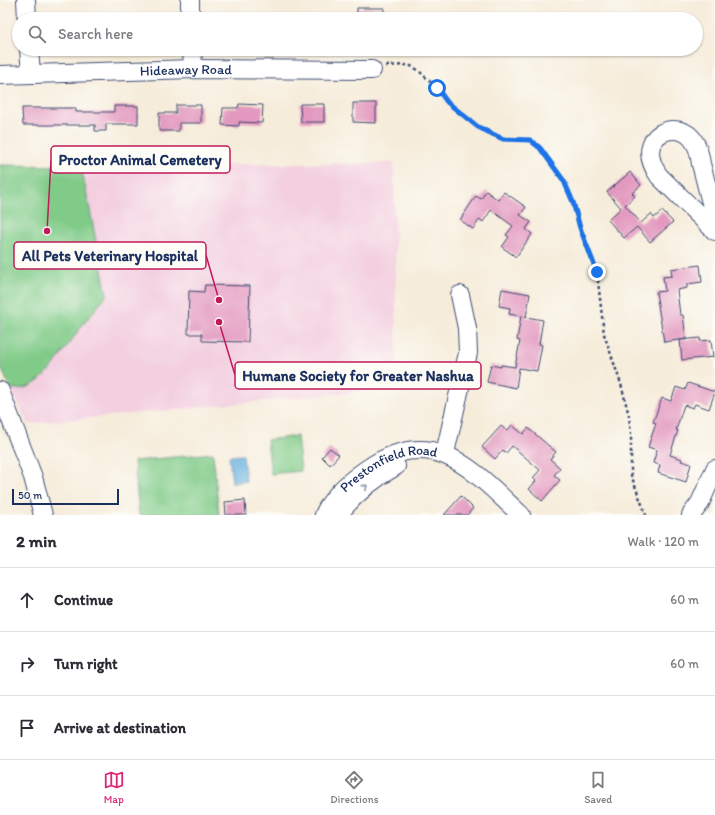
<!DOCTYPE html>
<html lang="en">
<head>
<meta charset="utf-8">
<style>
  :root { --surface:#fff; --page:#f2f2f3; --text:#2b2b33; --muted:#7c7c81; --line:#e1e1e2; --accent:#db2777 }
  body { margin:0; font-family:Itim,sans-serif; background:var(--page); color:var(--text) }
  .scale { position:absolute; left:12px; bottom:10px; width:107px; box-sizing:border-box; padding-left:4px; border:2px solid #1b2f5e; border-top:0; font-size:11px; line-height:14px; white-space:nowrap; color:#1b2f5e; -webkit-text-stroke:3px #fdfcf7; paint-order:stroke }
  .stop { position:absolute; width:12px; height:12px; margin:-9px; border:3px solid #1a73e8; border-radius:50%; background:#fff }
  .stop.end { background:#1a73e8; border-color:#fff; box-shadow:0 1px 4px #0008 }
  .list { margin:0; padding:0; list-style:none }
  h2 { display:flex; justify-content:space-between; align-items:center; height:52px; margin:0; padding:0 16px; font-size:17px }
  h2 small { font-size:13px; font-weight:400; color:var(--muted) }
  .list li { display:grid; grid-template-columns:26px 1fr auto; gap:12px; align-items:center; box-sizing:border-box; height:64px; padding:0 16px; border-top:1px solid var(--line) }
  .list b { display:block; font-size:15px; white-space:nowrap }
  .list em { font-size:13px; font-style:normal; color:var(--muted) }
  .icon { flex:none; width:22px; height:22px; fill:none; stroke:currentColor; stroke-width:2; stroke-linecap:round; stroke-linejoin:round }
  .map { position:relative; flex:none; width:715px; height:515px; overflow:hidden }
  .search { position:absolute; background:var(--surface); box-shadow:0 1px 3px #0004; left:12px; right:12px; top:12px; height:44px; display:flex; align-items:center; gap:10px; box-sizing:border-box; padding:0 14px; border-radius:22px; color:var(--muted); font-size:15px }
  .sheet { height:244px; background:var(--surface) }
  nav { display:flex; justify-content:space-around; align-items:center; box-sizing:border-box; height:56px; border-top:1px solid var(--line); background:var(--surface); font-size:11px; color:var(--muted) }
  nav a { display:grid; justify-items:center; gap:2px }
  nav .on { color:var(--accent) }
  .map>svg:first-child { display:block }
  .built { fill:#f3cfe0 }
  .green { fill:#80cb88; stroke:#4e7d73 }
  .water { fill:#66b0de; stroke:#40709e }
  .building { fill:#e398bf }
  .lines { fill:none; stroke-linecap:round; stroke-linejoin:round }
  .minor-casing { stroke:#3c4b71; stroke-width:20 }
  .path { stroke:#3c4b71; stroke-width:2.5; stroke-dasharray:3 3; stroke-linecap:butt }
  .minor { stroke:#fff; stroke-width:18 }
  .oneway { stroke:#8d97ae }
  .route { stroke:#1a73e8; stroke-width:5 }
  .labels { text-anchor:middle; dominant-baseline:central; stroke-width:3.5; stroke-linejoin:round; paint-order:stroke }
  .street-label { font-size:14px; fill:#1b2f5e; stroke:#fdfcf7 }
  .leader { fill:none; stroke:#c2185b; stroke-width:1.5 }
  .callout-dot { fill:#c2185b; stroke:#fdfcf7; stroke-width:1.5 }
  .callout { fill:#fdfcf7; stroke:#c2185b; stroke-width:1.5 }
  .callout-label { font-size:15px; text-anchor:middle; font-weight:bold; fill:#1b2f5e }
</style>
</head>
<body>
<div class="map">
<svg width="715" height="515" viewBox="0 0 715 515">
  <rect width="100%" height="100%" fill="#fdfcf7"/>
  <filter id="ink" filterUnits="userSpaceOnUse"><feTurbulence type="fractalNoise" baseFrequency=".025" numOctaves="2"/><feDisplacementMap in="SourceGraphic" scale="8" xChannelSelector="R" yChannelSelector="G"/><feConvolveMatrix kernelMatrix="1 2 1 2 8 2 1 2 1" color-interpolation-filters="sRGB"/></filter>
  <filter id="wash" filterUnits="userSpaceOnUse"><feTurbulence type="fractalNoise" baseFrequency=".012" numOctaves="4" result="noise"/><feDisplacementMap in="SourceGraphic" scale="16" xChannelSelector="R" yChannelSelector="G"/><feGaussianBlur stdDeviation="0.9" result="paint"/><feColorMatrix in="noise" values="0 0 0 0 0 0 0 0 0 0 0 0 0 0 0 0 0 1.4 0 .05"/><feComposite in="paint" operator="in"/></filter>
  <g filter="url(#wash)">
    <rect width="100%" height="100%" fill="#f6ecda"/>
    <path class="built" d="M 394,163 L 397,388 L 28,424 L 10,388 L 18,390 L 40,380 L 56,362 L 74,336 L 107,295 L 81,166 Z"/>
    <path class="green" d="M 0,165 L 81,166 L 107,295 C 96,309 84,322 74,337 C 59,356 39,396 10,388 L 0,365 Z
      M 297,436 L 301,471 L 271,474 L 267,440 Z
      M 213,453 L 219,515 L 139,515 L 134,461 Z"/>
    <path class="water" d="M 243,455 L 246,481 L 232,483 L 229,456 Z"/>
    <g id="blocks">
      <path class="building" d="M 357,8 L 384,8 L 384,19 L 357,19 Z
        M 353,103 L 376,103 L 376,123 L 353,122 Z
        M 239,104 L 263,105 L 262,123 L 239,122 L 239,126 L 222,125 L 223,108 L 238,108 Z
        M 300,104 L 324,104 L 324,122 L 301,122 Z
        M 176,105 L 201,105 L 201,123 L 179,123 L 179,131 L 159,131 L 159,113 L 176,113 Z
        M 114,106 L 138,106 L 138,124 L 106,124 L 106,131 L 95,131 L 95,125 L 23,125 L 22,108 L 76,108 L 76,112 L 114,112 Z
        M 630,172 L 641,185 L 632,193 L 635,196 L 625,205 L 641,223 L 651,214 L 654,218 L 662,211 L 673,222 L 650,242 L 637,227 L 624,238 L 608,220 L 621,208 L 607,192 Z
        M 486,191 L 498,200 L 504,192 L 526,207 L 520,215 L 531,222 L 526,229 L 532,234 L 516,257 L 502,247 L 509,237 L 506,235 L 513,226 L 491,210 L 483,222 L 480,219 L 473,229 L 460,220 L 476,196 L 481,199 Z
        M 700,265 L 702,282 L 687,284 L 687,288 L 677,290 L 680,315 L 683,315 L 686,339 L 664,342 L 656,292 L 665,291 L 663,277 L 672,276 L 671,269 Z
        M 205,285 L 250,286 L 248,342 L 202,341 L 202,334 L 188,334 L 189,291 L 204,292 Z
        M 502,289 L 530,294 L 526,317 L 509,314 L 510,308 L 499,306 Z
        M 521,316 L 543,320 L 539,344 L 542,345 L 537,371 L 519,368 L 516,388 L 487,382 L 491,365 L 501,367 L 501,365 L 515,367 L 520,341 L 517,340 Z
        M 700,338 L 700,341 L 711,340 L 713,357 L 682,360 L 680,340 Z
        M 688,383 L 715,392 L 709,409 L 695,404 L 693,408 L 684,405 L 676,430 L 678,430 L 670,455 L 682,459 L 681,461 L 691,464 L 686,482 L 658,473 L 660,465 L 653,463 L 657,450 L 648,447 L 656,423 L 653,422 L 662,398 L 671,401 L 676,387 L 685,390 Z
        M 512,425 L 523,434 L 528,428 L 556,452 L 550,459 L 560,468 L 554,475 L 560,480 L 542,501 L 529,489 L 536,481 L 533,478 L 540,470 L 532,463 L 512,446 L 506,453 L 503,450 L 495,459 L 482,447 L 501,426 L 507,431 Z
        M 330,448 L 339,455 L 330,465 L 322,457 Z
        M 461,496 L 473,508 L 467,515 L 444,515 Z
        M 245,500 L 246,515 L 226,515 L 225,502 Z"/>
    </g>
  </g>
  <g filter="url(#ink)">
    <use href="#blocks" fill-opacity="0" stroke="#3c4b71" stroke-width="1"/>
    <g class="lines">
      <defs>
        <g id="minor">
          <path d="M 26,0 L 27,19"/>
          <path d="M 190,0 L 190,19"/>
          <path d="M 29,49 L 31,73"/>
          <path d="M 192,49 L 193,69"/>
          <path id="s1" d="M 0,75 L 193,69 L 372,70"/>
          <path d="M 715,218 C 710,200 706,182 701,164 C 700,157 699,149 695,143 C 680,115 630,135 659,176 L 715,231"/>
          <path d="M 0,391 L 33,477 L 43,515"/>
          <path d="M 445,453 L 468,353 L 467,328 L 460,295"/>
          <path id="s2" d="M 324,515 C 332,496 351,480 367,469 C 435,422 473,471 521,515"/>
          <path d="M 338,515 C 354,494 373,479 396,466"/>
          <path d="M 691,515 L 700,503 L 715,469"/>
        </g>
      </defs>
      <use href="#minor" class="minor-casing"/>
      <path class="path" d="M 386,66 L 409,65 L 418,70 L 437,88 L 447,102 L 478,127 L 493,135 L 503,139 L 530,140 L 540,148 L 564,181 L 573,202 L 580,228 L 597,272 L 604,334 L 621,384 L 629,416 L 631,434 L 631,475 L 646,515"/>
      <use href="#minor" class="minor"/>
    </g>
    <defs><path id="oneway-chevron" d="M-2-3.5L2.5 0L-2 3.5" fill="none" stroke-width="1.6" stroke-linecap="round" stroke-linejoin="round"/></defs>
    <use class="oneway" href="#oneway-chevron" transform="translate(365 487) rotate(-40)"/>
  </g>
  <g class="lines" filter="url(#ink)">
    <path class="route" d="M 437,88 L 447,102 L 478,127 L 503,139 L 530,140 L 540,148 L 564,181 L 573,202 L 580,228 L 597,272"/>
  </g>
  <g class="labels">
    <g class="street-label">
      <text stroke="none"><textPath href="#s1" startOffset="186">Hideaway Road</textPath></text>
      <text stroke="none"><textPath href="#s2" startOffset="85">Prestonfield Road</textPath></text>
    </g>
  </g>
  <path class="leader" d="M47 231L51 160M219 300L206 255M219 322L235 375"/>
  <g class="callout-dot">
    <circle cx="47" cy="231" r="4"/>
    <circle cx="219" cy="300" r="4"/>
    <circle cx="219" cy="322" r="4"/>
  </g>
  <g class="callout">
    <rect x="51" y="146" width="179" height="27" rx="4"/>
    <rect x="14" y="242" width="192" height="27" rx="4"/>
    <rect x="235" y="362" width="246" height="27" rx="4"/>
  </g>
  <g class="callout-label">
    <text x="140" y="165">Proctor Animal Cemetery</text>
    <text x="110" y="261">All Pets Veterinary Hospital</text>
    <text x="358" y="381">Humane Society for Greater Nashua</text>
  </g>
</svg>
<div class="scale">50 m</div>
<div class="stop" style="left:437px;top:88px"></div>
<div class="stop end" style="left:597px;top:272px"></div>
<div class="search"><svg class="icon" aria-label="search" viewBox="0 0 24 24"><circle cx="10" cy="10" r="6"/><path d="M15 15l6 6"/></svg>Search here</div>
</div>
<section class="sheet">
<h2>2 min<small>Walk · 120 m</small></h2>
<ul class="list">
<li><svg class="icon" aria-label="ahead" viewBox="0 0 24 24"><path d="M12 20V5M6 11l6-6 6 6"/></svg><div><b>Continue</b></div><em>60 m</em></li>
<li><svg class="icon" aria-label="right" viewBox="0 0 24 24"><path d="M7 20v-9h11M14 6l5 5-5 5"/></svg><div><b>Turn right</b></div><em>60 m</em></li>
<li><svg class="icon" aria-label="arrive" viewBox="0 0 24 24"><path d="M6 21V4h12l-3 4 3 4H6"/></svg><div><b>Arrive at destination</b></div></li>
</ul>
</section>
<nav>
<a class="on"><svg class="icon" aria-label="map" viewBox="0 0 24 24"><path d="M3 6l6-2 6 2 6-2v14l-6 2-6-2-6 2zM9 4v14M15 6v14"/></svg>Map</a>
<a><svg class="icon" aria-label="directions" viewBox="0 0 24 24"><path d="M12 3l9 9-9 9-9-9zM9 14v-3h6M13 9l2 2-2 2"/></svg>Directions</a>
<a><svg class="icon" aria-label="saved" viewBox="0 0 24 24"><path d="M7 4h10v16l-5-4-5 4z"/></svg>Saved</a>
</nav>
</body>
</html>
